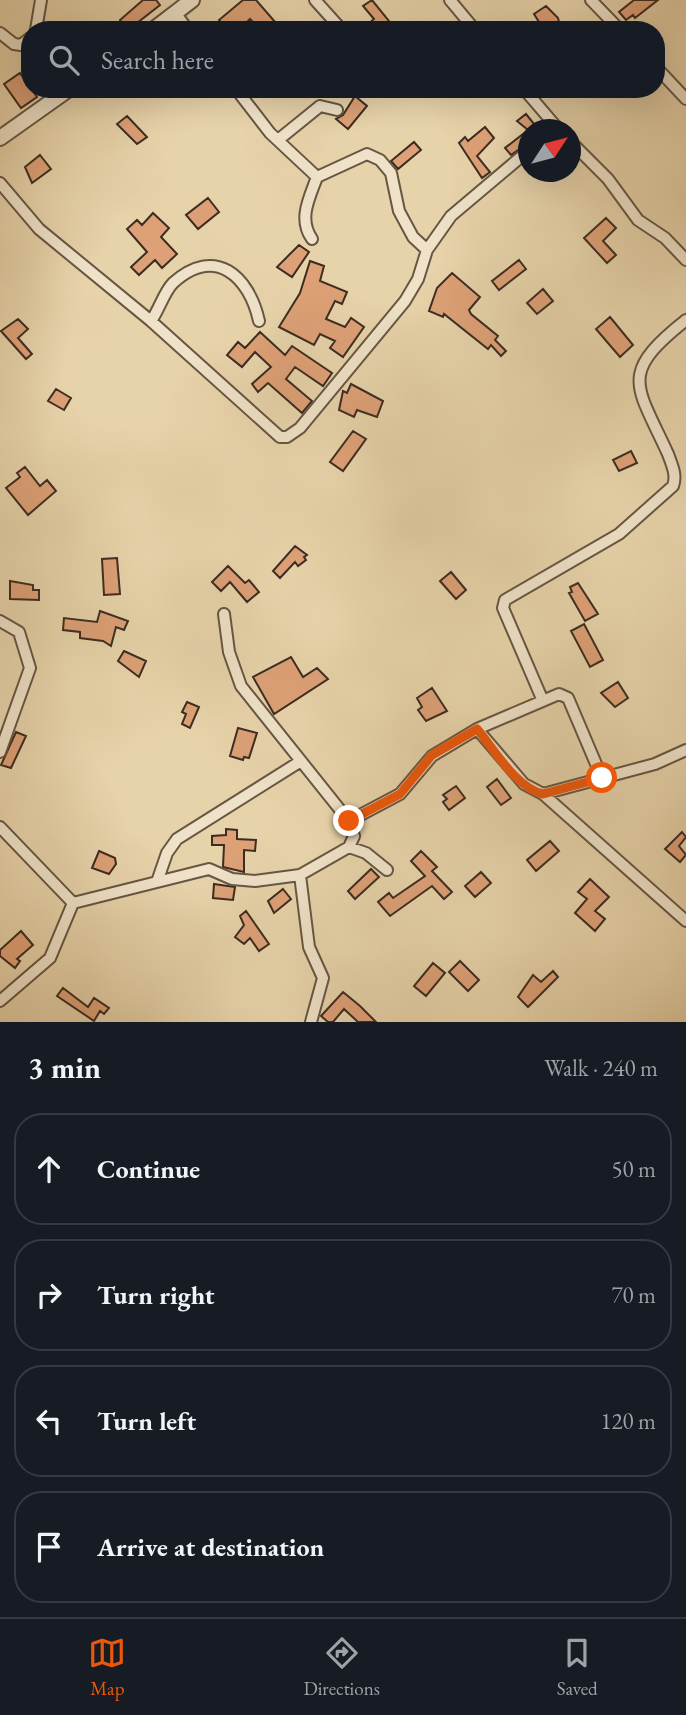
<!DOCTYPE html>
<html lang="en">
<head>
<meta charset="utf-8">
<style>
  :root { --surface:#171b24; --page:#242831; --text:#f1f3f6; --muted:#9ea1a6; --line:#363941; --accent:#ea580c }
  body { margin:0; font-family:"EB Garamond",serif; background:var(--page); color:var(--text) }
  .compass { position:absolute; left:518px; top:119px; width:63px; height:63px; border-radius:50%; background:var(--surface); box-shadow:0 7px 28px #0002; rotate:54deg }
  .stop { position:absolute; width:21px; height:21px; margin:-16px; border:5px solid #ea580c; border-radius:50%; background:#fff }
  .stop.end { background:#ea580c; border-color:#fff; box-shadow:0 2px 7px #0008 }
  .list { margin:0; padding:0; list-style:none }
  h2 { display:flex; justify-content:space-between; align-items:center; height:91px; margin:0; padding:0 28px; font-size:30px }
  h2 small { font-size:23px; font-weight:400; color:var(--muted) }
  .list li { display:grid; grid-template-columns:46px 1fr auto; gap:21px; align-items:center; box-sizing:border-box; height:112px; margin:0 14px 14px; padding:0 14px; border:2px solid var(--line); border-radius:28px }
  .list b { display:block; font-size:26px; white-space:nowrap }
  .list em { font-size:23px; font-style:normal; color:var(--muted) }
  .icon { flex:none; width:38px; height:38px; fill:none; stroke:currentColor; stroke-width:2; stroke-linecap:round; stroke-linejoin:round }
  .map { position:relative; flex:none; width:686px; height:1022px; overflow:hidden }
  .search { position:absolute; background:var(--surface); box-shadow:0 7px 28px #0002; left:21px; right:21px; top:21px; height:77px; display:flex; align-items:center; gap:18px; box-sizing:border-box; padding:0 24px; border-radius:28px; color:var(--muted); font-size:26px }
  .sheet { height:595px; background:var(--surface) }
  nav { display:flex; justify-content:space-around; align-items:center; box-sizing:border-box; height:98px; border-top:2px solid var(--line); background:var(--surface); font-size:19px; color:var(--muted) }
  nav a { display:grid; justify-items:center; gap:4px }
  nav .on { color:var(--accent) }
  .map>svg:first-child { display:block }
  .building { fill:#dea177; stroke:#3c2c21; stroke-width:2 }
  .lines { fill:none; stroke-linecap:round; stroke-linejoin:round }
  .minor-casing { stroke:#675643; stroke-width:14 }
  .tertiary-casing { stroke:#675643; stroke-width:18 }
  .minor { stroke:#efe2c8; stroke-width:10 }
  .tertiary { stroke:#efe2c8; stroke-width:14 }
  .route { stroke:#ea580c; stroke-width:9 }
</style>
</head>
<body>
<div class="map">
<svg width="686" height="1022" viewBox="0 0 686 1022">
  <rect width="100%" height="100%" fill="#e7d3aa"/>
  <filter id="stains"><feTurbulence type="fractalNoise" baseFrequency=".00286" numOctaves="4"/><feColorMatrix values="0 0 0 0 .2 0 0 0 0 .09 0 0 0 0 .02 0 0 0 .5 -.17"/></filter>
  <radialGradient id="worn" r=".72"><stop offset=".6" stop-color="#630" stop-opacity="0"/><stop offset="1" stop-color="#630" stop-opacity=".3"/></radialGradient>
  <path class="building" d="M 143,0 L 156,0 L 160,5 L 128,30 L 120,20 Z
    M 243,0 L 256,0 L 276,23 L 273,25 L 277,30 L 260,30 L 250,19 L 239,30 L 228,30 L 219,20 Z
    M 372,0 L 389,21 L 394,30 L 361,30 L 374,19 L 363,6 Z
    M 634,0 L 658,0 L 635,18 L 633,15 L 626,20 L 619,12 Z
    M 546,6 L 558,18 L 560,26 L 554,30 L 544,30 L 534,14 Z
    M 20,73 L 37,97 L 21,108 L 4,84 Z
    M 355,96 L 367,106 L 348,129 L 336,119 L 343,115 Z
    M 526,114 L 539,130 L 528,130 L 528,143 L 511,155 L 505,148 L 528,130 L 517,121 Z
    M 127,116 L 147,137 L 137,144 L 117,124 Z
    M 485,127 L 494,138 L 477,156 L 490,172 L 482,178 L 459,143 L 465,137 L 468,141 Z
    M 414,142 L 421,150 L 398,169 L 391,161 Z
    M 40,155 L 51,169 L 32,183 L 25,167 Z
    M 208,198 L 219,212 L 198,229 L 186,215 Z
    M 153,213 L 169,228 L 161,237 L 177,254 L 162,268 L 155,260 L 139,275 L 131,267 L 147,252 L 127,229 L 137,220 L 142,225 Z
    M 606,218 L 616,228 L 603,241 L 616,255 L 607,263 L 584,238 Z
    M 299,245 L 309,252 L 292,277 L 277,267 Z
    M 519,260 L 526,269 L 499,290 L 492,281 Z
    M 310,261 L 324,266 L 320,281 L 347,292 L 342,304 L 335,301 L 326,319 L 345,327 L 351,318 L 364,327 L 343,357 L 330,348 L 335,341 L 320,334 L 314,345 L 279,327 L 300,293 Z
    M 452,273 L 480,297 L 469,310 L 471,314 L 498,336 L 495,340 L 506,351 L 501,356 L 491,345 L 488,349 L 444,314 L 443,317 L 429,311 L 437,288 Z
    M 543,289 L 553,301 L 537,314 L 527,303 Z
    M 610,317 L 633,345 L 620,357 L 596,329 Z
    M 18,319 L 28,329 L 18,338 L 32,354 L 26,359 L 1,331 Z
    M 260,332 L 285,355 L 292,346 L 332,373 L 323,386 L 295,367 L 286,379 L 312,401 L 302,413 L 268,383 L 258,392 L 252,384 L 271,367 L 255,352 L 242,367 L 227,355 L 238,342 L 245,348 Z
    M 351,384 L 383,401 L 377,417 L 357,410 L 354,417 L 339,410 L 343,391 L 347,393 Z
    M 56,389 L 71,398 L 64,410 L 48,401 Z
    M 353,431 L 366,439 L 343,471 L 330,462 Z
    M 631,451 L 637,463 L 619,471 L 613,460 Z
    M 25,467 L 40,486 L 47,480 L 56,491 L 28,515 L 6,488 L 20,477 L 17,473 Z
    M 295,546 L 307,555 L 304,557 L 306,560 L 298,566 L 295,562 L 280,578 L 273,571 Z
    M 117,558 L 120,594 L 104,595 L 102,559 Z
    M 228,566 L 245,583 L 249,580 L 259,592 L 247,602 L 230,582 L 221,591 L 212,582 Z
    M 451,572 L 466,590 L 456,599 L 440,581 Z
    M 10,581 L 33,585 L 33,590 L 39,590 L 39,600 L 10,599 Z
    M 578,583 L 598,614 L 585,621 L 569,593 L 572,592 L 570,587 Z
    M 100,611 L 128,621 L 124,630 L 116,627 L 111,646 L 103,641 L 80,638 L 80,632 L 63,630 L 64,618 L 97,622 Z
    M 584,624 L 603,660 L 590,667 L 571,631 Z
    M 124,651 L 146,661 L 139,677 L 118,661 Z
    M 291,657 L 303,677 L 317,668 L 328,679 L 274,714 L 253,677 Z
    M 618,682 L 628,698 L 615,707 L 601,693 Z
    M 432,688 L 447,711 L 426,721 L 418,710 L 422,707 L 417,698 Z
    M 187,702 L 199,707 L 190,728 L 182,724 L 186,714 L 182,712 Z
    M 238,728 L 257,733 L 249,758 L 244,757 L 243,760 L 230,756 Z
    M 16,732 L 26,736 L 11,768 L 1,765 Z
    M 497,779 L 511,798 L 501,805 L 487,787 Z
    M 456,786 L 465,798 L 449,810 L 443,802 L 447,799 L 443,795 Z
    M 226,829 L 237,830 L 237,839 L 256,840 L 255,851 L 244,850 L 244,872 L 223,867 L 224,845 L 212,845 L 212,836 L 226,835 Z
    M 682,832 L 686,837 L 679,846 L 686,855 L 680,862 L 665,849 Z
    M 550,841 L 559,851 L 536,871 L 527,860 Z
    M 99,851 L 115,858 L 116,864 L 109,874 L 92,868 Z
    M 421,851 L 437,867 L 432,871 L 452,892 L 444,899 L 432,886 L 390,916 L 378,902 L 389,893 L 393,898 L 425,876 L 411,861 Z
    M 371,869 L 379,877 L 355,899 L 348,891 Z
    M 481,872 L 491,883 L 475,897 L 465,886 Z
    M 590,879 L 609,897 L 595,911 L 605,919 L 595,931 L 575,913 L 587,899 L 578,892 Z
    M 214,884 L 235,887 L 233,900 L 213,898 Z
    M 283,889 L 291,899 L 274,913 L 268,901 Z
    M 246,911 L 269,944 L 259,951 L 250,938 L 244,944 L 235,937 L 244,925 L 240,916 Z
    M 21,931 L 33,945 L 17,959 L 20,961 L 15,968 L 0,956 L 0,950 Z
    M 460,961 L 479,980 L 468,991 L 449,972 Z
    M 433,963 L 445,973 L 426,996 L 414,986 Z
    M 553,971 L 558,977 L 528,1007 L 518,997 L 533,975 L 541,982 Z
    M 63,988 L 88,1007 L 94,998 L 109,1008 L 104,1014 L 100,1011 L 94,1021 L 57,996 Z
    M 343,992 L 360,1006 L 376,1022 L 358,1022 L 344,1009 L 333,1022 L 328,1022 L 321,1016 Z"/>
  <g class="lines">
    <defs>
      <path id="minor" d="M 315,0 L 342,30
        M 450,0 L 475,30
        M 591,0 L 620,30
        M 176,14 L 188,30
        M 36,30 L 41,0
        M 0,33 L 14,44 L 21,45 L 30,38
        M 656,67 L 686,99
        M 236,89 L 270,133 L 317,177
        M 524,89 L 559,130
        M 278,140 L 320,106 L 337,110
        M 570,141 L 608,179 L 638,220 L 665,238 L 686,260
        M 317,177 L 367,154 L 380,160 L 391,173 L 399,211 L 413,237 L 427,250 L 451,216 L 528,151
        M 0,183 L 39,229 L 151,321 L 280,437 L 287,437 L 300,428 L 405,301 L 418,279 L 427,250
        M 312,239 C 298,219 309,199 317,177
        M 151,321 C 159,310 164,292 173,283 C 215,245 249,276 259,321
        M 224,614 L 229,652 L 241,686 L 349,821 L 354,836 L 349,847
        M 0,621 L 19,632 L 30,668 L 0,752
        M 543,701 L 503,608 L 505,600 L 619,534 L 673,486 C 677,475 672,465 668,454 C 636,384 618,374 686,320
        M 477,729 L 524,784 L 543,794 L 686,921
        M 543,794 L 655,764 L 686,750
        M 349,821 L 400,794 L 432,756 L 477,729 L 559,694 L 568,698 L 602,778
        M 0,827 L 73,903
        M 300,875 L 309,947 L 323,978 L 311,1022
        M 158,879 L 167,853 L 177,839 L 301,761
        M 73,903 L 209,869 L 232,879 L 255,881 L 300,875 L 349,847 L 366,853 L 387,870
        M 0,1001 L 50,958 L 73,903"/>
      <path id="tertiary" d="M 153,30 L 192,0
        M 0,138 L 69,89"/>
    </defs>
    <use href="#minor" class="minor-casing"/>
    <use href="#tertiary" class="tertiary-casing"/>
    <use href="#minor" class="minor"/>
    <use href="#tertiary" class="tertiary"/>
  </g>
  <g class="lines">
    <path class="route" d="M 349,821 L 400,794 L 432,755 L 477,729 C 494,749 516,788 543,794 L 602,778"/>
  </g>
  <rect width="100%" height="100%" filter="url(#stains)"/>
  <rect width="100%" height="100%" fill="url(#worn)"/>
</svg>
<svg class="compass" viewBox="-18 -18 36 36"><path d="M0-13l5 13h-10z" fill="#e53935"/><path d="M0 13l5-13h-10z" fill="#9ea1a6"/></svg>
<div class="stop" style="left:602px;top:778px"></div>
<div class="stop end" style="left:349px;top:821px"></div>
<div class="search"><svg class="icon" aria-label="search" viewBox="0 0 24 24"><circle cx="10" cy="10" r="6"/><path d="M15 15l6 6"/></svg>Search here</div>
</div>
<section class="sheet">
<h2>3 min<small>Walk · 240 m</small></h2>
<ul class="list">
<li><svg class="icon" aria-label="ahead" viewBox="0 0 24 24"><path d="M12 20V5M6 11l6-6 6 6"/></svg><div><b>Continue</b></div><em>50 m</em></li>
<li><svg class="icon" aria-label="right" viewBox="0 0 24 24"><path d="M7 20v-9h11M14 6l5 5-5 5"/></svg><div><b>Turn right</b></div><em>70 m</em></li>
<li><svg class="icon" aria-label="left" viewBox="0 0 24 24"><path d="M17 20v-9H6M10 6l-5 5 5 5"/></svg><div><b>Turn left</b></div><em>120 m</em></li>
<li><svg class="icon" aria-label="arrive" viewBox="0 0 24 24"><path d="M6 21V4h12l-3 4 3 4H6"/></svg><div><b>Arrive at destination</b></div></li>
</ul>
</section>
<nav>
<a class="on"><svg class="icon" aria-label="map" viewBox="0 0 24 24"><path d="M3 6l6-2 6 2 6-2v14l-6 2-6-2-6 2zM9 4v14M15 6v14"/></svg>Map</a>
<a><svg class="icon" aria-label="directions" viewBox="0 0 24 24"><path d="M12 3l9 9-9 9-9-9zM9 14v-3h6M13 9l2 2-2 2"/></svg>Directions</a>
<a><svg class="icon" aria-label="saved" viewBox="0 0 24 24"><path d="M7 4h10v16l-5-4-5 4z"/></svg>Saved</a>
</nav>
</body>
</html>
